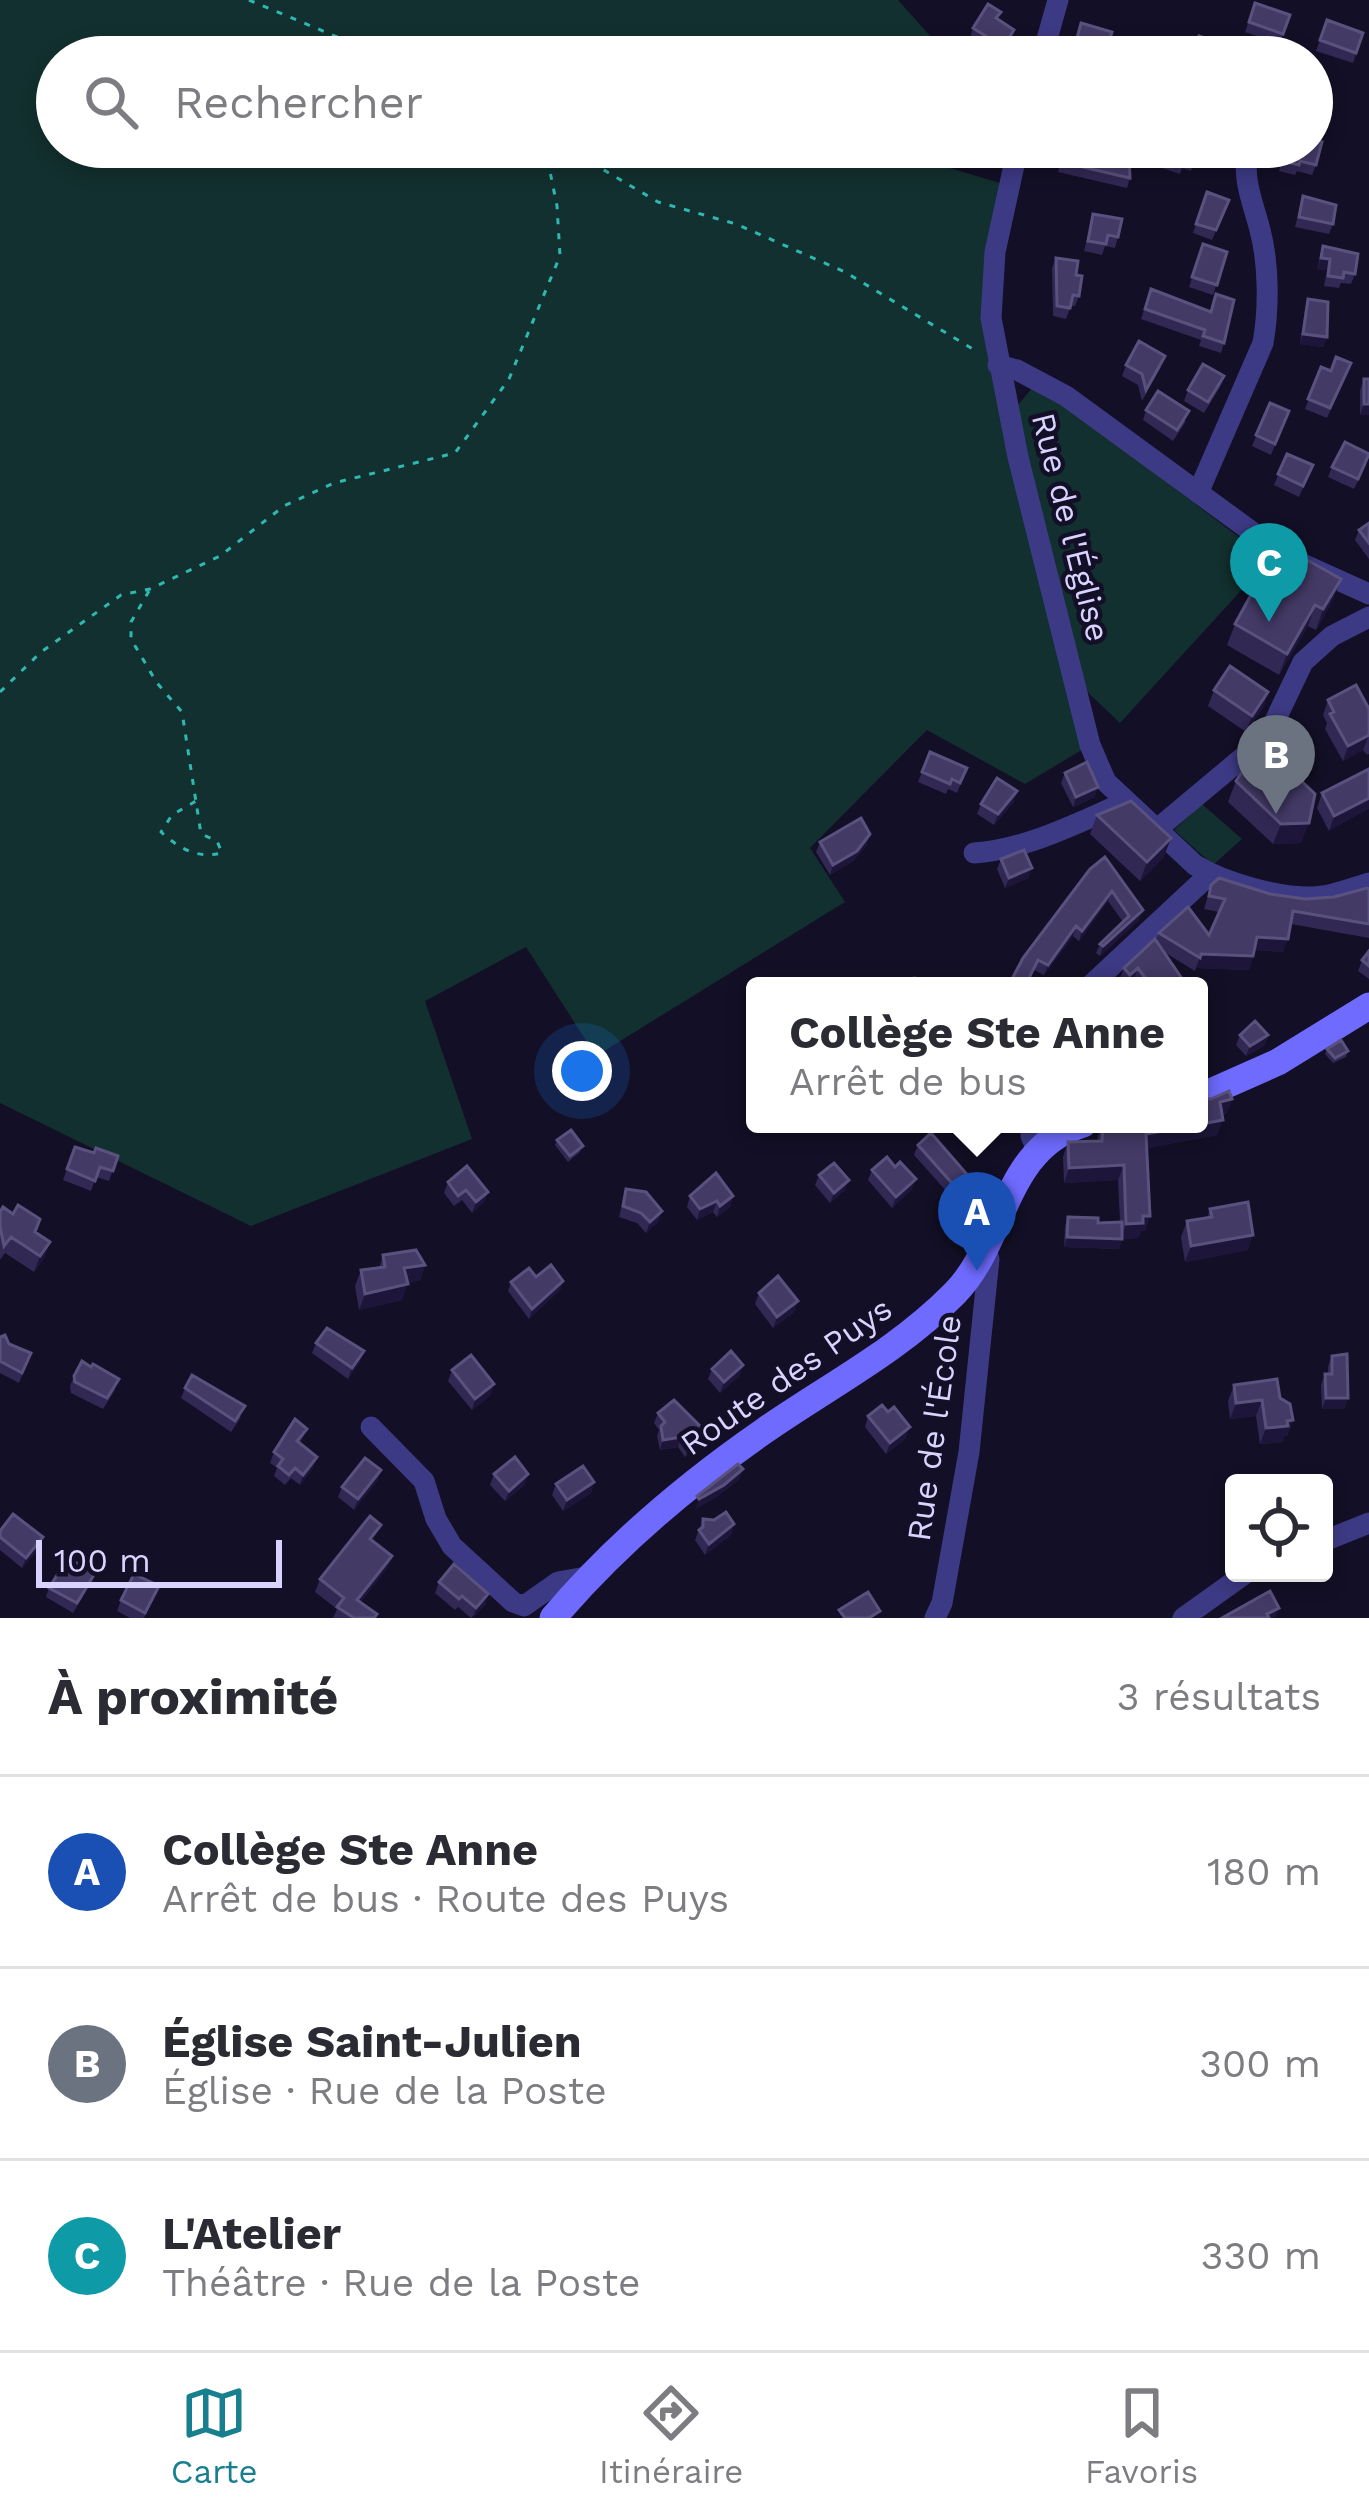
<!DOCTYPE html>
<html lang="fr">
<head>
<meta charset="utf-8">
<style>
  :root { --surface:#fff; --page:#f2f2f3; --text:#2b2b33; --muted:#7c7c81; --line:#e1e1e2; --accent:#187f8f }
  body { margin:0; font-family:"Work Sans",sans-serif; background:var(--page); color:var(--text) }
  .controls { position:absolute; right:36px; bottom:36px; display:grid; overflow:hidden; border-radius:12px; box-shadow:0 6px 18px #0003 }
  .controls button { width:108px; height:108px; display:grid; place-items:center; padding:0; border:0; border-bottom:3px solid var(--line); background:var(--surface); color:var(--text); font:60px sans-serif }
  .scale { position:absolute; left:36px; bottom:30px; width:246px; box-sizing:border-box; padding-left:12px; border:6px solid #d9d4ff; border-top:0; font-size:33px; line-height:42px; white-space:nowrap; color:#d9d4ff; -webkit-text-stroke:9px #130f26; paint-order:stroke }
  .you { position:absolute; left:582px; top:1071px; width:42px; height:42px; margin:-30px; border:9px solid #fff; border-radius:50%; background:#1a73e8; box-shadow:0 0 0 18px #1a73e833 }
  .badge { display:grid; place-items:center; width:78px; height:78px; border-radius:50%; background:var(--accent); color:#fff; font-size:39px; font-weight:700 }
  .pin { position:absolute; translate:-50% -99px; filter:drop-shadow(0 3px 6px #0008) }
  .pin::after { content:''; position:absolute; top:63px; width:42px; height:36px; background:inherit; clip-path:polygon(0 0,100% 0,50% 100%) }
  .popup { position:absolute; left:746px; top:977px; width:462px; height:156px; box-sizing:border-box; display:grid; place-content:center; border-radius:12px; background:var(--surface); filter:drop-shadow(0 3px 9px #0005); font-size:39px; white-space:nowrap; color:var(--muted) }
  .popup b { font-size:45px; color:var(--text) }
  .popup::after { content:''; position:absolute; left:50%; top:100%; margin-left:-24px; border:24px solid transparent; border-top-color:var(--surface) }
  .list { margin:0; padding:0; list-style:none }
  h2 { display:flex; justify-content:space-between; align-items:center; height:156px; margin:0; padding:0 48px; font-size:51px }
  h2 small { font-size:39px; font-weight:400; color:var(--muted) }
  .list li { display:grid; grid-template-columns:78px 1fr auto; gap:36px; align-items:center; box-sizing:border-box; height:192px; padding:0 48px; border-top:3px solid var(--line) }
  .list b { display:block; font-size:45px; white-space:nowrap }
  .list p { margin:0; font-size:39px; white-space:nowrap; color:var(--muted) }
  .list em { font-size:39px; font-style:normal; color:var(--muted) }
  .icon { flex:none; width:66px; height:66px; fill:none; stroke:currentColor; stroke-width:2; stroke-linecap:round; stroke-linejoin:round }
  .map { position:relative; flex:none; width:1369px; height:1618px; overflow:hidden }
  .search { position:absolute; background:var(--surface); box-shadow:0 6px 18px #0003; left:36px; right:36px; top:36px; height:132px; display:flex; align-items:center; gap:30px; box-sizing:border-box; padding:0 42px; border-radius:66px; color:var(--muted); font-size:45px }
  .sheet { height:732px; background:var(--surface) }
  nav { display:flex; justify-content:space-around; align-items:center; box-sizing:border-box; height:168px; border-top:3px solid var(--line); background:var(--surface); font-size:33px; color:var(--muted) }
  nav a { display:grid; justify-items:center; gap:6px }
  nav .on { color:var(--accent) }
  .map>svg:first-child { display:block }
  .green { fill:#12302f }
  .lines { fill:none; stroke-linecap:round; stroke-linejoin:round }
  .path { stroke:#2fb8b0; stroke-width:3; stroke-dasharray:6 9; stroke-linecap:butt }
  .minor { stroke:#3d3a85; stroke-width:21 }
  .secondary { stroke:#6f6bff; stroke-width:27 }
  .wall { fill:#312854 }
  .shaded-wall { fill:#1d163a }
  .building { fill:#433a66; stroke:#5a527e; stroke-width:3 }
  .labels { text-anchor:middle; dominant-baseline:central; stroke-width:9; stroke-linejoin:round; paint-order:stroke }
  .street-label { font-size:33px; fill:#d9d4ff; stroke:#130f26 }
</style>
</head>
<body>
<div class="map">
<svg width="1369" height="1618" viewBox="0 0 1369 1618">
  <rect width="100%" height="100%" fill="#130f26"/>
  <path class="green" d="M 0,0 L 898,0 L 941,48 L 938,57 L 57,57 L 57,147 L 908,147 L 906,155 L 1007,185 L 991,319 L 1090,745 L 1025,784 L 927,730 L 810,848 L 845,902 L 596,1056 L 526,947 L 425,1001 L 472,1139 L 251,1226 L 0,1103 Z
    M 1032,388 L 1060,401 L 1269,560 L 1120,723 L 1079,684 L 1015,409 Z
    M 1202,804 L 1242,839 L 1213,865 L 1174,830 Z"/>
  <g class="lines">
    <path class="path" d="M 249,0 L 385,57
      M 565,147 L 658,202 L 736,224 L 845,272 L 976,351
      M 149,591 L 131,622 L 131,639 L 157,683 L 182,712 L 201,834 L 217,841 L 222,853 C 197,859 180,849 161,832 L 172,815 L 196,801
      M 0,692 L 41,652 L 121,595 L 150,589 L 220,556 L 284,506 L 334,483 L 455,453 L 509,379 L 560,256 L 557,206 L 545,147"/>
    <path class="minor" d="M 1042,57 L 1058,0
      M 1018,147 L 995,252 L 991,318 L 1018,457 L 1090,745 L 1106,782 L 1195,865 C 1224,883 1279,898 1313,897 C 1331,897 1352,888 1369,883
      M 998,365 L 1017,370 L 1066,396 L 1285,556 L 1369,594
      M 1198,493 L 1263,343 C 1269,309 1269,264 1260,230 C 1252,199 1242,180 1248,147
      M 1156,830 L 1254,748 L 1272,727 L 1303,662 L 1332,636 L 1369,617
      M 974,853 C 1026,850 1079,822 1126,802
      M 1090,986 L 1210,874
      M 1031,1124 L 1031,1136 L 1037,1149
      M 371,1427 L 424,1481 L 436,1519 L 452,1546 L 513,1602 L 524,1606 L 558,1582 L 586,1577
      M 1324,1541 L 1369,1523
      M 935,1618 L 942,1603 L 969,1452 L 989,1259 L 985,1247
      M 1183,1618 L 1246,1573"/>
    <path class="secondary" d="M 1199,1097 L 1278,1062 L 1369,1006
      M 553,1618 C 614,1546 686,1485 764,1431 C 830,1385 898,1351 955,1293 C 1006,1241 1003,1148 1083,1124"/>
  </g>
  <path class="wall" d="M 1255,3 L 1290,15 L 1280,44 L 1245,32 Z
    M 998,19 L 1014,30 L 1010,40 L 1000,57 L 970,38 L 973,28 Z
    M 1327,20 L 1363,33 L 1353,63 L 1316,51 Z
    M 1081,23 L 1112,32 L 1105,56 L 1088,52 L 1087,57 L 1071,57 Z
    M 1064,147 L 1130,178 L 1127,188 L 1058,172 Z
    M 1162,147 L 1199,147 L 1191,171 L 1182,168 L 1180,174 L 1156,166 Z
    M 1285,147 L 1312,147 L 1316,165 L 1312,175 L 1297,171 L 1295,175 L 1279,171 Z
    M 1207,192 L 1229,200 L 1212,240 L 1193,233 Z
    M 1303,196 L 1333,224 L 1329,234 L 1295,227 Z
    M 1093,214 L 1118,237 L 1115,248 L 1105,246 L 1102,255 L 1084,251 Z
    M 1203,244 L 1227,252 L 1213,295 L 1189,287 Z
    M 1323,246 L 1355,274 L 1351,284 L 1341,283 L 1339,288 L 1324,286 L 1327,270 L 1317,269 Z
    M 1056,258 L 1076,275 L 1079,296 L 1075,306 L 1071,306 L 1066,319 L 1053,316 L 1052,268 Z
    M 1151,289 L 1224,343 L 1221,353 L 1199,346 L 1201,340 L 1141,319 Z
    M 1308,299 L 1327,337 L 1323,347 L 1300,344 L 1305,309 Z
    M 1126,365 L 1161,367 L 1142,401 L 1138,385 L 1122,376 Z
    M 1321,367 L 1331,371 L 1347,373 L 1327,418 L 1305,409 Z
    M 1224,376 L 1220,387 L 1204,413 L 1184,401 L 1188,390 Z
    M 1364,379 L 1369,379 L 1369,415 L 1360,415 L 1360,390 Z
    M 1270,403 L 1289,411 L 1271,455 L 1252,446 Z
    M 1146,410 L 1186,421 L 1173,441 L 1143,420 Z
    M 1287,454 L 1313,465 L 1299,497 L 1274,485 Z
    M 1366,465 L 1354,489 L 1328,477 L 1332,467 Z
    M 1369,523 L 1369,559 L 1355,540 L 1359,530 Z
    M 1256,595 L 1333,600 L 1316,630 L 1308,626 L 1279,675 L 1227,645 L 1235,624 Z
    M 1214,690 L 1268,692 L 1263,708 L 1246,732 L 1208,706 Z
    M 1328,700 L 1369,709 L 1369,754 L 1367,755 L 1363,750 L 1343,761 L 1325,729 L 1327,723 L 1323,715 Z
    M 930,752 L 967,768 L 957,793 L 948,789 L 946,794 L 918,782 Z
    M 1369,769 L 1329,831 L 1317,808 L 1322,793 Z
    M 1065,773 L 1095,797 L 1073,807 L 1061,783 Z
    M 1236,781 L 1301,843 L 1273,844 L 1228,802 Z
    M 1014,802 L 994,825 L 977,814 L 981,804 Z
    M 1097,815 L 1164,857 L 1140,881 L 1090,834 Z
    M 820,842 L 867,845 L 853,861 L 830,875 L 816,852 Z
    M 1105,857 L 1139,920 L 1100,956 L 1096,953 L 1100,944 L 1123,922 L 1108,901 L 1079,941 L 1073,936 L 1044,975 L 1034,970 L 1026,986 L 1009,986 L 1011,981 Z
    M 1001,859 L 1028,878 L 1005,888 L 997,869 Z
    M 1211,885 L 1305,899 L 1334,897 L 1369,889 L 1369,938 L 1291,924 L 1283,952 L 1255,950 L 1249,970 L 1196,968 L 1195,971 L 1164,952 L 1185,983 L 1184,986 L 1140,986 L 1134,978 L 1126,985 L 1120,978 L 1124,968 L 1156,941 L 1159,933 L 1209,935 L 1219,912 L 1204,909 Z
    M 1369,951 L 1369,979 L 1358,971 L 1362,960 Z
    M 1240,1035 L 1268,1035 L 1264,1046 L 1246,1056 L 1236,1045 Z
    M 1327,1049 L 1348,1051 L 1346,1057 L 1333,1063 L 1325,1054 Z
    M 1232,1099 L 1226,1114 L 1222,1115 L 1217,1135 L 1147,1148 L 1150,1216 L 1145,1231 L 1141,1231 L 1138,1238 L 1122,1239 L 1119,1249 L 1064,1247 L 1065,1226 L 1068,1217 L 1098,1223 L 1120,1222 L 1118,1180 L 1064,1183 L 1063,1157 L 1068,1142 L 1097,1141 L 1101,1124 L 1199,1124 Z
    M 557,1140 L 581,1151 L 568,1162 L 555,1145 Z
    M 918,1145 L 971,1179 L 967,1190 L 955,1201 L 914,1155 Z
    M 75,1147 L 94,1153 L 118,1156 L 109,1181 L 96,1177 L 91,1191 L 63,1180 Z
    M 872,1170 L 912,1189 L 892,1208 L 868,1180 Z
    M 819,1175 L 845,1190 L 830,1203 L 815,1185 Z
    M 448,1182 L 488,1192 L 484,1202 L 472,1213 L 462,1200 L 454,1206 L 444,1193 Z
    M 626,1189 L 659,1221 L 646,1233 L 637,1223 L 619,1217 Z
    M 690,1196 L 733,1196 L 730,1207 L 717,1217 L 713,1212 L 697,1220 L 687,1207 Z
    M 1210,1209 L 1248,1250 L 1185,1262 L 1181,1237 L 1187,1221 L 1207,1218 Z
    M 0,1212 L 50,1242 L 44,1258 L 34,1272 L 5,1253 L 0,1260 Z
    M 383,1255 L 425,1265 L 420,1280 L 407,1283 L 402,1300 L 359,1310 L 355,1286 L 361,1270 L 379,1268 Z
    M 536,1277 L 563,1281 L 560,1290 L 529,1319 L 508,1291 L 511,1282 Z
    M 759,1293 L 798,1301 L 794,1312 L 773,1328 L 755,1304 Z
    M 0,1337 L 9,1344 L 31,1353 L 19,1383 L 0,1373 Z
    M 316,1343 L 360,1362 L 348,1379 L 312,1353 Z
    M 1332,1356 L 1348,1398 L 1344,1409 L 1322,1409 L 1321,1385 L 1325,1374 L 1328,1374 L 1328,1366 Z
    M 743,1365 L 739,1376 L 720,1393 L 708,1379 L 712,1369 Z
    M 91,1367 L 115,1390 L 103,1409 L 71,1393 L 70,1386 L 74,1376 Z
    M 452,1370 L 491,1395 L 472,1410 L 448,1381 Z
    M 1234,1385 L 1280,1398 L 1293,1420 L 1287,1436 L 1284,1436 L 1282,1442 L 1260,1444 L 1256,1416 L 1230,1419 L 1228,1401 Z
    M 185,1388 L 241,1417 L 231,1432 L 181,1398 Z
    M 658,1413 L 702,1442 L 685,1457 L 678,1447 L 660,1450 L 657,1436 L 659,1430 L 654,1423 Z
    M 868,1416 L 906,1438 L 886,1454 L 865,1427 Z
    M 307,1429 L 300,1443 L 313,1468 L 300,1485 L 291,1478 L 285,1485 L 274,1476 L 277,1468 L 270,1463 L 274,1452 Z
    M 381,1470 L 377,1481 L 354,1510 L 338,1497 L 342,1487 Z
    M 494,1474 L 525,1485 L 505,1501 L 490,1485 Z
    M 594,1482 L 591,1493 L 563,1511 L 552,1495 L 556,1484 Z
    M 703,1519 L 734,1524 L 731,1535 L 705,1555 L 695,1540 Z
    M 0,1531 L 40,1547 L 22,1568 L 0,1550 Z
    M 376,1538 L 373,1541 L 392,1556 L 387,1568 L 361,1602 L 377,1614 L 376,1618 L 333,1618 L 337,1609 L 315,1592 L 320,1579 Z
    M 95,1573 L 91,1583 L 73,1613 L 46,1597 L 49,1588 Z
    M 439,1582 L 488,1594 L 485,1605 L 471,1618 L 458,1607 L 455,1610 L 435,1593 Z
    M 159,1586 L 144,1618 L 130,1618 L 117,1611 L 121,1600 Z"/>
  <path class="shaded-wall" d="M 1321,258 L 1330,259 L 1327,270 L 1317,269 Z
    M 1303,334 L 1327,337 L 1323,347 L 1300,344 Z
    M 1364,404 L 1369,404 L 1369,415 L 1360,415 Z
    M 1341,579 L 1333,600 L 1316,630 L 1323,609 Z
    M 1315,605 L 1308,626 L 1279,675 L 1287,654 Z
    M 1268,692 L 1263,708 L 1246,732 L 1252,716 Z
    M 1369,735 L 1363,750 L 1343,761 L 1348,746 Z
    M 1098,787 L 1095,797 L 1073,807 L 1076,797 Z
    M 1017,791 L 1014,802 L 994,825 L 998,814 Z
    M 1369,798 L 1369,809 L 1329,831 L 1334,816 Z
    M 1309,823 L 1301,843 L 1273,844 L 1281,824 Z
    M 870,834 L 867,845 L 853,861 L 830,875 L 833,865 Z
    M 1171,838 L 1164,857 L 1140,881 L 1147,862 Z
    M 1032,868 L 1028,878 L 1005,888 L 1009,878 Z
    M 1112,891 L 1108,901 L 1079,941 L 1082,931 Z
    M 1143,910 L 1139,920 L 1100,956 L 1103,946 Z
    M 1076,926 L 1073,936 L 1044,975 L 1048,965 Z
    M 1257,937 L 1288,939 L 1283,952 L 1253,950 Z
    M 1201,954 L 1253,956 L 1249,970 L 1196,968 Z
    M 1138,968 L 1134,978 L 1126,985 L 1130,975 Z
    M 1268,1035 L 1264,1046 L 1246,1056 L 1250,1046 Z
    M 1232,1099 L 1226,1114 L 1215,1117 L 1220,1102 Z
    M 1223,1120 L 1217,1135 L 1141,1149 L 1146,1134 Z
    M 1124,1165 L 1118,1180 L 1064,1183 L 1069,1168 Z
    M 916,1179 L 912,1189 L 892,1208 L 896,1197 Z
    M 971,1179 L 967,1190 L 955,1201 L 958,1190 Z
    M 849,1180 L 845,1190 L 830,1203 L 834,1193 Z
    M 488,1192 L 484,1202 L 472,1213 L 476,1202 Z
    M 733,1196 L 730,1207 L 717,1217 L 720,1206 Z
    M 717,1201 L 713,1212 L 697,1220 L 700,1209 Z
    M 662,1211 L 659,1221 L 646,1233 L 650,1222 Z
    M 1143,1216 L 1150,1216 L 1145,1231 L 1141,1231 L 1138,1238 L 1121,1239 L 1126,1224 Z
    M 1253,1235 L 1248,1250 L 1185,1262 L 1191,1246 Z
    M 1067,1237 L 1122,1239 L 1119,1249 L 1064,1247 Z
    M 50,1242 L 44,1258 L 34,1272 L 40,1256 Z
    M 425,1265 L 420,1280 L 399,1284 L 404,1268 Z
    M 563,1281 L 560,1290 L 529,1319 L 532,1309 Z
    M 408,1284 L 402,1300 L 359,1310 L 365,1294 Z
    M 798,1301 L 794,1312 L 773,1328 L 777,1317 Z
    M 364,1351 L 360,1362 L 348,1379 L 352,1368 Z
    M 743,1365 L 739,1376 L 720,1393 L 724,1382 Z
    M 494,1384 L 491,1395 L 472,1410 L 475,1399 Z
    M 1326,1398 L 1348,1398 L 1344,1409 L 1322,1409 Z
    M 1262,1400 L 1256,1416 L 1230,1419 L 1236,1403 Z
    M 1293,1420 L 1287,1436 L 1284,1436 L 1282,1442 L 1260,1444 L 1266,1428 Z
    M 910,1427 L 906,1438 L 886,1454 L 890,1443 Z
    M 706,1432 L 702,1442 L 685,1457 L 689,1447 Z
    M 681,1437 L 678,1447 L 660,1450 L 663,1440 Z
    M 317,1457 L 313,1468 L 300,1485 L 303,1475 Z
    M 743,1469 L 739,1480 L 720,1495 L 695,1510 L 699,1499 Z
    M 381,1470 L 377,1481 L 354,1510 L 358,1499 Z
    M 528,1474 L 525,1485 L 505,1501 L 509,1491 Z
    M 594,1482 L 591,1493 L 563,1511 L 567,1500 Z
    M 734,1524 L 731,1535 L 705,1555 L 709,1544 Z
    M 43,1537 L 40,1547 L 22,1568 L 26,1558 Z
    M 392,1556 L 387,1568 L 353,1613 L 357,1600 Z
    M 488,1594 L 485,1605 L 473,1618 L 476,1608 Z
    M 1279,1608 L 1275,1618 L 1266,1618 L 1267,1614 Z"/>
  <path class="building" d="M 1255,3 L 1290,15 L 1283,34 L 1249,22 Z
    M 988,4 L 1001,12 L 996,18 L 1014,30 L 1003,47 L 973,28 Z
    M 1327,20 L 1363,33 L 1356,53 L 1320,40 Z
    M 1081,23 L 1112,32 L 1108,46 L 1091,41 L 1087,57 L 1072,57 Z
    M 1199,36 L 1229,47 L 1226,57 L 1200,57 L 1193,54 Z
    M 1312,140 L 1322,142 L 1316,165 L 1300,161 L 1299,165 L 1282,161 L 1286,147 L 1312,147 Z
    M 1065,147 L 1092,147 L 1129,156 L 1130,178 L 1061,162 Z
    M 1163,147 L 1199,147 L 1194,161 L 1186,158 L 1184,164 L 1160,156 Z
    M 1207,192 L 1229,200 L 1216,230 L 1196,224 Z
    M 1303,196 L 1336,205 L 1333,224 L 1299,217 Z
    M 1093,214 L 1122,219 L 1118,237 L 1108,235 L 1106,244 L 1088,241 Z
    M 1203,244 L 1227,252 L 1217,285 L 1192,277 Z
    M 1323,246 L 1358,254 L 1355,274 L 1344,272 L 1343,278 L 1328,276 L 1330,259 L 1321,258 Z
    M 1056,258 L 1078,261 L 1076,275 L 1082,276 L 1079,296 L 1073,295 L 1070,308 L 1057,306 Z
    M 1151,289 L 1211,312 L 1216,294 L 1234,300 L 1224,343 L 1203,336 L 1205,330 L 1145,309 Z
    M 1308,299 L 1328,302 L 1327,337 L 1303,334 Z
    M 1139,341 L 1165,356 L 1146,390 L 1142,374 L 1126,365 Z
    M 1336,357 L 1351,363 L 1330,408 L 1308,399 L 1321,367 L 1331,371 Z
    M 1203,364 L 1224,376 L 1208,402 L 1188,390 Z
    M 1364,379 L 1369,379 L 1369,404 L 1364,404 Z
    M 1158,391 L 1189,411 L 1177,430 L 1146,410 Z
    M 1270,403 L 1289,411 L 1275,444 L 1256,435 Z
    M 1345,442 L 1369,454 L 1358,479 L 1332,467 Z
    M 1287,454 L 1313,465 L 1303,486 L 1278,474 Z
    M 1369,523 L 1369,543 L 1359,530 Z
    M 1284,547 L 1341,579 L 1323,609 L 1315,605 L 1287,654 L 1235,624 L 1252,593 L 1256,595 Z
    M 1230,666 L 1268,692 L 1252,716 L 1214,690 Z
    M 1356,685 L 1369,709 L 1369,735 L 1348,746 L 1330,714 L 1334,712 L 1328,700 Z
    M 1289,726 L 1297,733 L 1286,745 L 1279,739 Z
    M 1266,747 L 1315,794 L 1309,823 L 1281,824 L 1236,781 L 1249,762 Z
    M 930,752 L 967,768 L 960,783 L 952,779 L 950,784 L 922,772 Z
    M 1087,762 L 1098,787 L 1076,797 L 1065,773 Z
    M 1369,769 L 1369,798 L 1334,816 L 1322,793 Z
    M 997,778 L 1017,791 L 998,814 L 981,804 Z
    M 1131,801 L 1171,838 L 1147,862 L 1097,815 Z
    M 861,818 L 870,834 L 857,851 L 833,865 L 820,842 Z
    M 1024,850 L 1032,868 L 1009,878 L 1001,859 Z
    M 1105,857 L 1143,910 L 1103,946 L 1100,944 L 1129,916 L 1112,891 L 1082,931 L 1076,926 L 1048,965 L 1038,960 L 1025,986 L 1011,981 L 1023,958 L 1090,869 Z
    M 1219,878 L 1270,894 L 1305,899 L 1334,897 L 1367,888 L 1369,889 L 1369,924 L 1293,911 L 1288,939 L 1257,937 L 1253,956 L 1201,954 L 1200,958 L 1159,933 L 1188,907 L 1209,935 L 1225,899 L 1209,896 L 1211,885 Z
    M 1155,939 L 1185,983 L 1183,986 L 1151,986 L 1138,968 L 1130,975 L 1124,968 Z
    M 1369,951 L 1369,966 L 1362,960 Z
    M 914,978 L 926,980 L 932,986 L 906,986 Z
    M 1255,1021 L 1268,1035 L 1250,1046 L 1240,1035 Z
    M 1341,1040 L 1348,1051 L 1335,1058 L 1327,1049 Z
    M 1229,1091 L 1232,1099 L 1220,1102 L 1223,1120 L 1146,1134 L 1150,1216 L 1143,1216 L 1143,1223 L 1126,1224 L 1124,1165 L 1069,1168 L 1068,1142 L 1102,1141 L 1103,1124 L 1199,1124 L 1199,1098 L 1211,1099 Z
    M 571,1130 L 583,1146 L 570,1156 L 557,1140 Z
    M 931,1133 L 971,1179 L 958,1190 L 918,1145 Z
    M 75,1147 L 94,1153 L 96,1148 L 118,1156 L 113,1171 L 100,1167 L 95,1181 L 67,1169 Z
    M 887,1157 L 895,1167 L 900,1162 L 916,1179 L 896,1197 L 872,1170 Z
    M 834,1163 L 849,1180 L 834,1193 L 819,1175 Z
    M 467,1166 L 488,1192 L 476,1202 L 466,1190 L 458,1196 L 448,1182 Z
    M 716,1173 L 733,1196 L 720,1206 L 717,1201 L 700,1209 L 690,1196 Z
    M 626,1189 L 646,1192 L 662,1211 L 650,1222 L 641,1213 L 623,1206 Z
    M 1248,1202 L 1253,1235 L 1191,1246 L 1187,1221 L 1212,1217 L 1210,1209 Z
    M 18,1205 L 40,1219 L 35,1232 L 50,1242 L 40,1256 L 11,1237 L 4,1246 L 0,1226 L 0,1212 L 3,1207 L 13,1214 Z
    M 1068,1217 L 1098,1218 L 1098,1223 L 1122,1222 L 1122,1239 L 1067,1237 Z
    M 416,1250 L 425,1265 L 404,1268 L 408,1284 L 365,1294 L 361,1270 L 385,1267 L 383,1255 Z
    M 551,1265 L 563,1281 L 532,1309 L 511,1282 L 529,1268 L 536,1277 Z
    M 778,1276 L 798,1301 L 777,1317 L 759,1293 Z
    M 327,1328 L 364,1351 L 352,1368 L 316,1343 Z
    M 5,1335 L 9,1344 L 31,1353 L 22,1373 L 0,1361 L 0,1337 Z
    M 731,1351 L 743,1365 L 724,1382 L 712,1369 Z
    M 1347,1354 L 1348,1398 L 1326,1398 L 1325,1374 L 1332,1374 L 1332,1356 Z
    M 471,1355 L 494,1384 L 475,1399 L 452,1370 Z
    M 82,1361 L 91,1367 L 93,1364 L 119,1379 L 107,1398 L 75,1382 L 74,1376 Z
    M 192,1375 L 245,1406 L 235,1421 L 185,1388 Z
    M 1277,1379 L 1280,1398 L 1290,1404 L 1293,1420 L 1287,1421 L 1288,1426 L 1266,1428 L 1262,1400 L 1236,1403 L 1234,1385 Z
    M 674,1400 L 706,1432 L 689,1447 L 681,1437 L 663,1440 L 661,1426 L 665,1422 L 658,1413 Z
    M 882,1405 L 888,1412 L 894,1407 L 910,1427 L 890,1443 L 868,1416 Z
    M 295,1419 L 307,1429 L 297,1441 L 317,1457 L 303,1475 L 295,1468 L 289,1475 L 278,1466 L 283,1459 L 274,1452 Z
    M 515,1457 L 528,1474 L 509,1491 L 494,1474 Z
    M 365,1458 L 381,1470 L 358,1499 L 342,1487 Z
    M 738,1464 L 743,1469 L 724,1485 L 699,1499 L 697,1496 Z
    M 583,1466 L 594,1482 L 567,1500 L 556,1484 Z
    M 726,1512 L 734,1524 L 709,1544 L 699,1530 L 703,1527 L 703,1519 L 714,1520 Z
    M 13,1514 L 43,1537 L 26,1558 L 0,1537 L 0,1531 Z
    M 370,1516 L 381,1525 L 370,1539 L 392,1556 L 357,1600 L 377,1614 L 374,1618 L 354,1618 L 337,1607 L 344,1598 L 320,1579 Z
    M 68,1558 L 95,1573 L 77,1603 L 49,1588 Z
    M 454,1564 L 488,1594 L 476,1608 L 462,1596 L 459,1599 L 439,1582 Z
    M 134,1574 L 159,1586 L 145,1613 L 121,1600 Z
    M 1270,1591 L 1279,1608 L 1267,1614 L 1269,1618 L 1222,1618 Z
    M 868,1592 L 880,1611 L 869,1618 L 845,1618 L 839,1610 Z"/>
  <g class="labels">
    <g class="street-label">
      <text transform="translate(1071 527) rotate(76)">Rue de l'Église</text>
      <text transform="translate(786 1376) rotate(-35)">Route des Puys</text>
      <text transform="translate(934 1428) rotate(-82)">Rue de l'École</text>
    </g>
  </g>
</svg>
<div class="controls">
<button><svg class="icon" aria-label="locate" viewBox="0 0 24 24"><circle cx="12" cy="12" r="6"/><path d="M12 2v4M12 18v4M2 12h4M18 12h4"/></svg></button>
</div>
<div class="scale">100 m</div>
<div class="you"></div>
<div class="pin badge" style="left:977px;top:1271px;background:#1a4fb4">A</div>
<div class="popup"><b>Collège Ste Anne</b>Arrêt de bus</div>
<div class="pin badge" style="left:1276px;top:814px;background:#6b7280">B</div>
<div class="pin badge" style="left:1269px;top:622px;background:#0f9aa8">C</div>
<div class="search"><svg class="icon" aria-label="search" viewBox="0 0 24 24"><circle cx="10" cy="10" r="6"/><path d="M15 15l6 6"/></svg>Rechercher</div>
</div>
<section class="sheet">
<h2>À proximité<small>3 résultats</small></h2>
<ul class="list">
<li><span class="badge" style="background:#1a4fb4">A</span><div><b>Collège Ste Anne</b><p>Arrêt de bus · Route des Puys</p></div><em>180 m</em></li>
<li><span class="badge" style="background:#6b7280">B</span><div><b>Église Saint-Julien</b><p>Église · Rue de la Poste</p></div><em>300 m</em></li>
<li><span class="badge" style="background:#0f9aa8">C</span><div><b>L'Atelier</b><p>Théâtre · Rue de la Poste</p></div><em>330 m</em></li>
</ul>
</section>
<nav>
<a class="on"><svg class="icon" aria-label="map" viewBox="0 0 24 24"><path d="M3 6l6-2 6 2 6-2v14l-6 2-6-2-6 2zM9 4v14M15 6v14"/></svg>Carte</a>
<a><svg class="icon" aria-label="directions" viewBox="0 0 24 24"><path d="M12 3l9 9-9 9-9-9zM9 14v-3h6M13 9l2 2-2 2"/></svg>Itinéraire</a>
<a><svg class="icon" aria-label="saved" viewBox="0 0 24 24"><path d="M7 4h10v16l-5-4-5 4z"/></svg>Favoris</a>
</nav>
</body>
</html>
